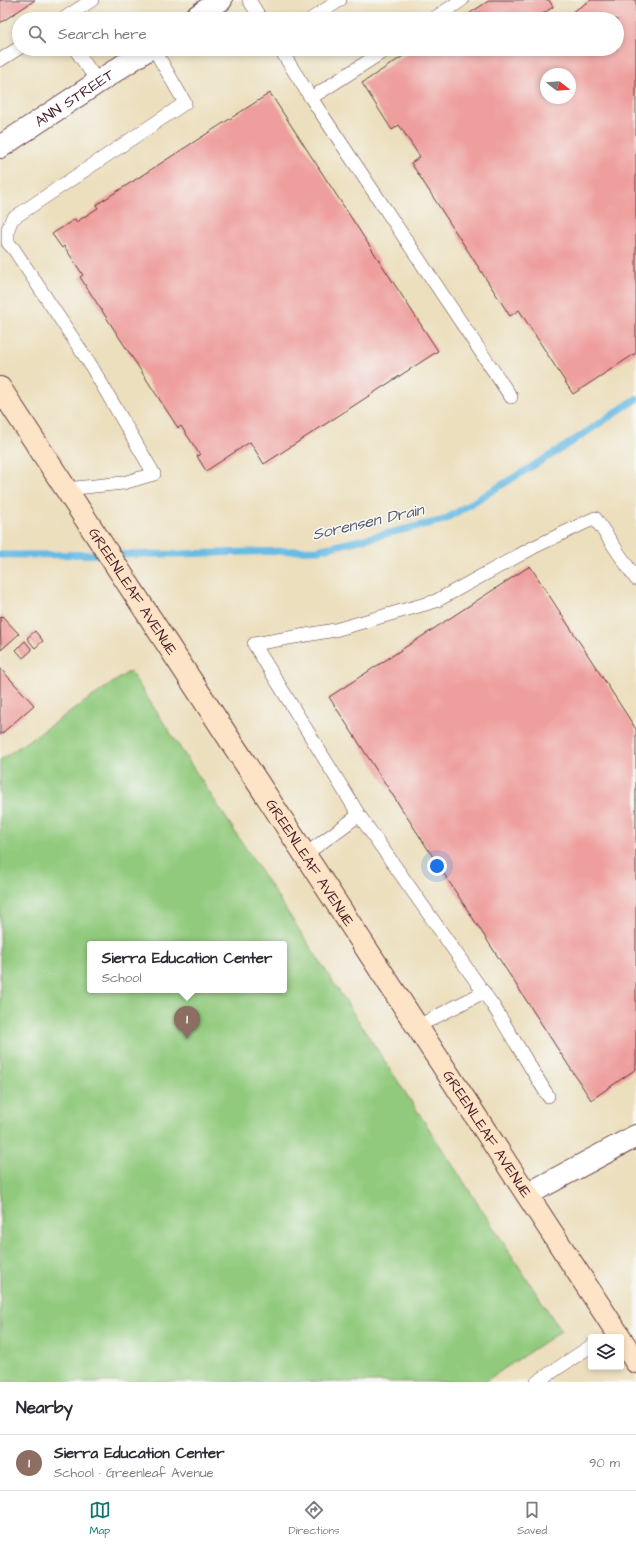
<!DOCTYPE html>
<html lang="en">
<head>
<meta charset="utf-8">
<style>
  :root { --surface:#fff; --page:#f2f2f3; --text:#2b2b33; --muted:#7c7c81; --line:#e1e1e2; --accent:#0f766e }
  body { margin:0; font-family:"Architects Daughter",sans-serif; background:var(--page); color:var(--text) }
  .controls { position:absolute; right:12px; bottom:12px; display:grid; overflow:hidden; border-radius:4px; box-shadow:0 2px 6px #0003 }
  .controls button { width:36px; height:36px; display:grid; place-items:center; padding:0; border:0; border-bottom:1px solid var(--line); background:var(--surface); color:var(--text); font:20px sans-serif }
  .compass { position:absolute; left:540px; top:68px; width:36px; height:36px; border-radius:50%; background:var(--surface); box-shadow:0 2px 6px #0003; rotate:107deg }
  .you { position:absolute; left:437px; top:866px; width:14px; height:14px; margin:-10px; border:3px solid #fff; border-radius:50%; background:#1a73e8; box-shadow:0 0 0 6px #1a73e833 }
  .badge { display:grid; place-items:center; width:26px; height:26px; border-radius:50%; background:var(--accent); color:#fff; font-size:13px; font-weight:700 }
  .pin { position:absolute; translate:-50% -33px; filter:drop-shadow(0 1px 2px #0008) }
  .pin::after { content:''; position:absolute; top:21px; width:14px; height:12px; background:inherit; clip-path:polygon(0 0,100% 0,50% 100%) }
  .popup { position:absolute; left:87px; top:941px; width:200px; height:52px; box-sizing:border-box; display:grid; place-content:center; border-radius:4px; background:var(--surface); filter:drop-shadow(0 1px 3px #0005); font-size:13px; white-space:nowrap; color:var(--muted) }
  .popup b { font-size:15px; color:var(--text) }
  .popup::after { content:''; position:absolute; left:50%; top:100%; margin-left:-8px; border:8px solid transparent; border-top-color:var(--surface) }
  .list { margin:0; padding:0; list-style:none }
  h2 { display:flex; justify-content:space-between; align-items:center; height:52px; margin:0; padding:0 16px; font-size:17px }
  h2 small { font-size:13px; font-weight:400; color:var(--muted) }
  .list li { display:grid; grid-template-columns:26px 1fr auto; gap:12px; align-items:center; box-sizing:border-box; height:56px; padding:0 16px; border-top:1px solid var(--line) }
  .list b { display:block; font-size:15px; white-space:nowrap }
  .list p { margin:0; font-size:13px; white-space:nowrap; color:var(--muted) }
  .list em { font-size:13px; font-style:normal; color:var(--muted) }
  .icon { flex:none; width:22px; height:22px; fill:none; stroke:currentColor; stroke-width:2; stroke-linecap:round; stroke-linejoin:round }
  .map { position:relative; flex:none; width:636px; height:1382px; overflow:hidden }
  .search { position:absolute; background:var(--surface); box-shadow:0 2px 6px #0003; left:12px; right:12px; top:12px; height:44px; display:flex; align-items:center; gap:10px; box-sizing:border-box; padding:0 14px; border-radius:22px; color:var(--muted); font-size:15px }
  .sheet { height:108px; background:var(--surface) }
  nav { display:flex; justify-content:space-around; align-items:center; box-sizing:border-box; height:56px; border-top:1px solid var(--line); background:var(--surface); font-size:11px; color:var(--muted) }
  nav a { display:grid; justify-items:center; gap:2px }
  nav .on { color:var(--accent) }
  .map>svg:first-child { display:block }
  .green { fill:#91ca7d; stroke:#6e7454; fill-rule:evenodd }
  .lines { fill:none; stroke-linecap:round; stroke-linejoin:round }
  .stream { stroke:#69bbe4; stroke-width:7 }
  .building { fill:#ee9f9d; fill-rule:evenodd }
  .lane-casing { stroke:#623c41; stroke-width:14 }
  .street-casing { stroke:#623c41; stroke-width:24 }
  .secondary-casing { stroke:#623c41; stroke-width:24 }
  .lane { stroke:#fff; stroke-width:13 }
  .street { stroke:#fff; stroke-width:22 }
  .secondary { stroke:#fee4c6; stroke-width:22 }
  .labels { text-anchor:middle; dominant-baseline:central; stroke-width:3.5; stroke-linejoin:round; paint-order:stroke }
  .street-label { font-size:15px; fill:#4a1f2b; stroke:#f6f6f2 }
  .water-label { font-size:16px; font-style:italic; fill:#55566c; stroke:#f6f6f2 }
</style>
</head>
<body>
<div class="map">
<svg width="636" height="1382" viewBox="0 0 636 1382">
  <rect width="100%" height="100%" fill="#f6f6f2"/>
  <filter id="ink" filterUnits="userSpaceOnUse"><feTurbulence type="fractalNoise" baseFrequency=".025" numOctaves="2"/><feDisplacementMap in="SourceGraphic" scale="8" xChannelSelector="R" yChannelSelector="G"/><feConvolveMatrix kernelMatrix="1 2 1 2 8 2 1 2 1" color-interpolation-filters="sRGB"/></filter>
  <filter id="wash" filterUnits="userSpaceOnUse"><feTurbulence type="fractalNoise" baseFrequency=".012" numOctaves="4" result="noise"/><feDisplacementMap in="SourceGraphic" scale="16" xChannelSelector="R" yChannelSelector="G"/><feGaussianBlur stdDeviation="0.9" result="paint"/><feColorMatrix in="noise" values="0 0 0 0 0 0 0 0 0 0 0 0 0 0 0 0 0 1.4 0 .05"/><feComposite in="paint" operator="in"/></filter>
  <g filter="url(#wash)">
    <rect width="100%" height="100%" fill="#ecdfbd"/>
    <path class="green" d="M 130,671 L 561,1331 L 484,1382 L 0,1382 L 0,760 ZM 90,944 L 284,944 L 284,990 L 90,990 Z"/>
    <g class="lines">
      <path class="stream" d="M 0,555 L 180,554 L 318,550 L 444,520 L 564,447 L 636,399"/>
    </g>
    <g id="blocks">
      <path class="building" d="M 0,0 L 35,0 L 0,23 Z
        M 490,0 L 549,0 L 553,7 L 535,19 L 461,19 Z
        M 591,0 L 636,0 L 636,353 L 573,394 L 519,310 L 510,316 L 411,163 L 420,157 L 399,125 L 392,130 L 362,83 L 414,49 L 617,49 L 617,19 L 561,19 ZM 546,74 L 570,74 L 570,98 L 546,98 Z
        M 270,93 L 438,351 L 264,464 L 250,442 L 206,471 L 197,456 L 200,455 L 181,426 L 178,428 L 80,277 L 83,275 L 64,246 L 62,248 L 52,234 L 75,219 L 76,222 L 98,208 L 96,205 Z
        M 530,566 L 636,729 L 636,1069 L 591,1100 L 329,697 Z
        M 2,616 L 19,634 L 1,650 L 0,618 Z
        M 35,631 L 43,641 L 35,648 L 27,638 Z
        M 25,641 L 32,650 L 23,658 L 16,650 Z
        M 0,668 L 34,705 L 0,735 Z"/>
    </g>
  </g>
  <g filter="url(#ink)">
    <use href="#blocks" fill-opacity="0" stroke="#623c41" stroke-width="1"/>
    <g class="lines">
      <defs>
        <path id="lane" d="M 249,0 L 261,19
          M 63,19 L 92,0
          M 311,19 L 340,0
          M 433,19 L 462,0
          M 75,49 L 98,82
          M 280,49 L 311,98
          M 387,49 L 311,98 L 511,397
          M 0,60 L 19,48
          M 66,489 L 123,483 L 154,474 L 90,364 L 13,248 L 8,243 L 8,229 L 12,219 L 185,103 L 154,49
          M 359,815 L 254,644 L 335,630 L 436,601 L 534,547 L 595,518 L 636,579
          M 306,854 L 359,815 L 494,1007 L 548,1096
          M 418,1026 L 484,992
          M 537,1382 L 591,1346"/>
        <g id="street">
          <path d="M 193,19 L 221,0"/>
          <path id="s1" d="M 0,147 L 148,49"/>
          <path d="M 528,1194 L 636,1136"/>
        </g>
        <g id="secondary">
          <path id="s2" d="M 0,388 L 620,1337"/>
          <path d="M 621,1339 L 636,1362"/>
        </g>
      </defs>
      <use href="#lane" class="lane-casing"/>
      <use href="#street" class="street-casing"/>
      <use href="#secondary" class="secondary-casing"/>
      <use href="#lane" class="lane"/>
      <use href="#street" class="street"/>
      <use href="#secondary" class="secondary"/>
    </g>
  </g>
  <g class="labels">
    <g class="street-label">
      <text stroke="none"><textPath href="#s1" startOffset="89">ANN STREET</textPath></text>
      <text stroke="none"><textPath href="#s2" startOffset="243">GREENLEAF AVENUE</textPath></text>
      <text stroke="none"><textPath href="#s2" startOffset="567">GREENLEAF AVENUE</textPath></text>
      <text stroke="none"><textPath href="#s2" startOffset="891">GREENLEAF AVENUE</textPath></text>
    </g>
    <g class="water-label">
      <text transform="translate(368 522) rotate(-13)">Sorensen Drain</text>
    </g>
  </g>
</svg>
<div class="controls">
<button><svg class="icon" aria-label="layers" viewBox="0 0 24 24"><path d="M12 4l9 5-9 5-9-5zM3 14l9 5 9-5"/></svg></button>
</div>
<svg class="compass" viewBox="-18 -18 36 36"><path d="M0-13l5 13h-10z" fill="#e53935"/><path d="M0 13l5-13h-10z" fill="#7c7c81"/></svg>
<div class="you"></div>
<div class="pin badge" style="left:187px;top:1039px;background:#8d6e63">1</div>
<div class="popup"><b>Sierra Education Center</b>School</div>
<div class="search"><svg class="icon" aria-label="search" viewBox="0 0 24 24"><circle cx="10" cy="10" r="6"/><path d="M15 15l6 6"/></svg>Search here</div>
</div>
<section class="sheet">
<h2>Nearby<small></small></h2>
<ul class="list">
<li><span class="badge" style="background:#8d6e63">1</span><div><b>Sierra Education Center</b><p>School · Greenleaf Avenue</p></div><em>90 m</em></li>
</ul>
</section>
<nav>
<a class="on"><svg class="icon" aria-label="map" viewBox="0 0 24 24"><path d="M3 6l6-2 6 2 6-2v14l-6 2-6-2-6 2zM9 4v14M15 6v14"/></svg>Map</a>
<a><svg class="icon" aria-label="directions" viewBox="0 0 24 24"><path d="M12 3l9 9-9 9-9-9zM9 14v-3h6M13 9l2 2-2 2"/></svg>Directions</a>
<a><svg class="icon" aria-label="saved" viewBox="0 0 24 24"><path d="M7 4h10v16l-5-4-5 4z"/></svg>Saved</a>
</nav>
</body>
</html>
